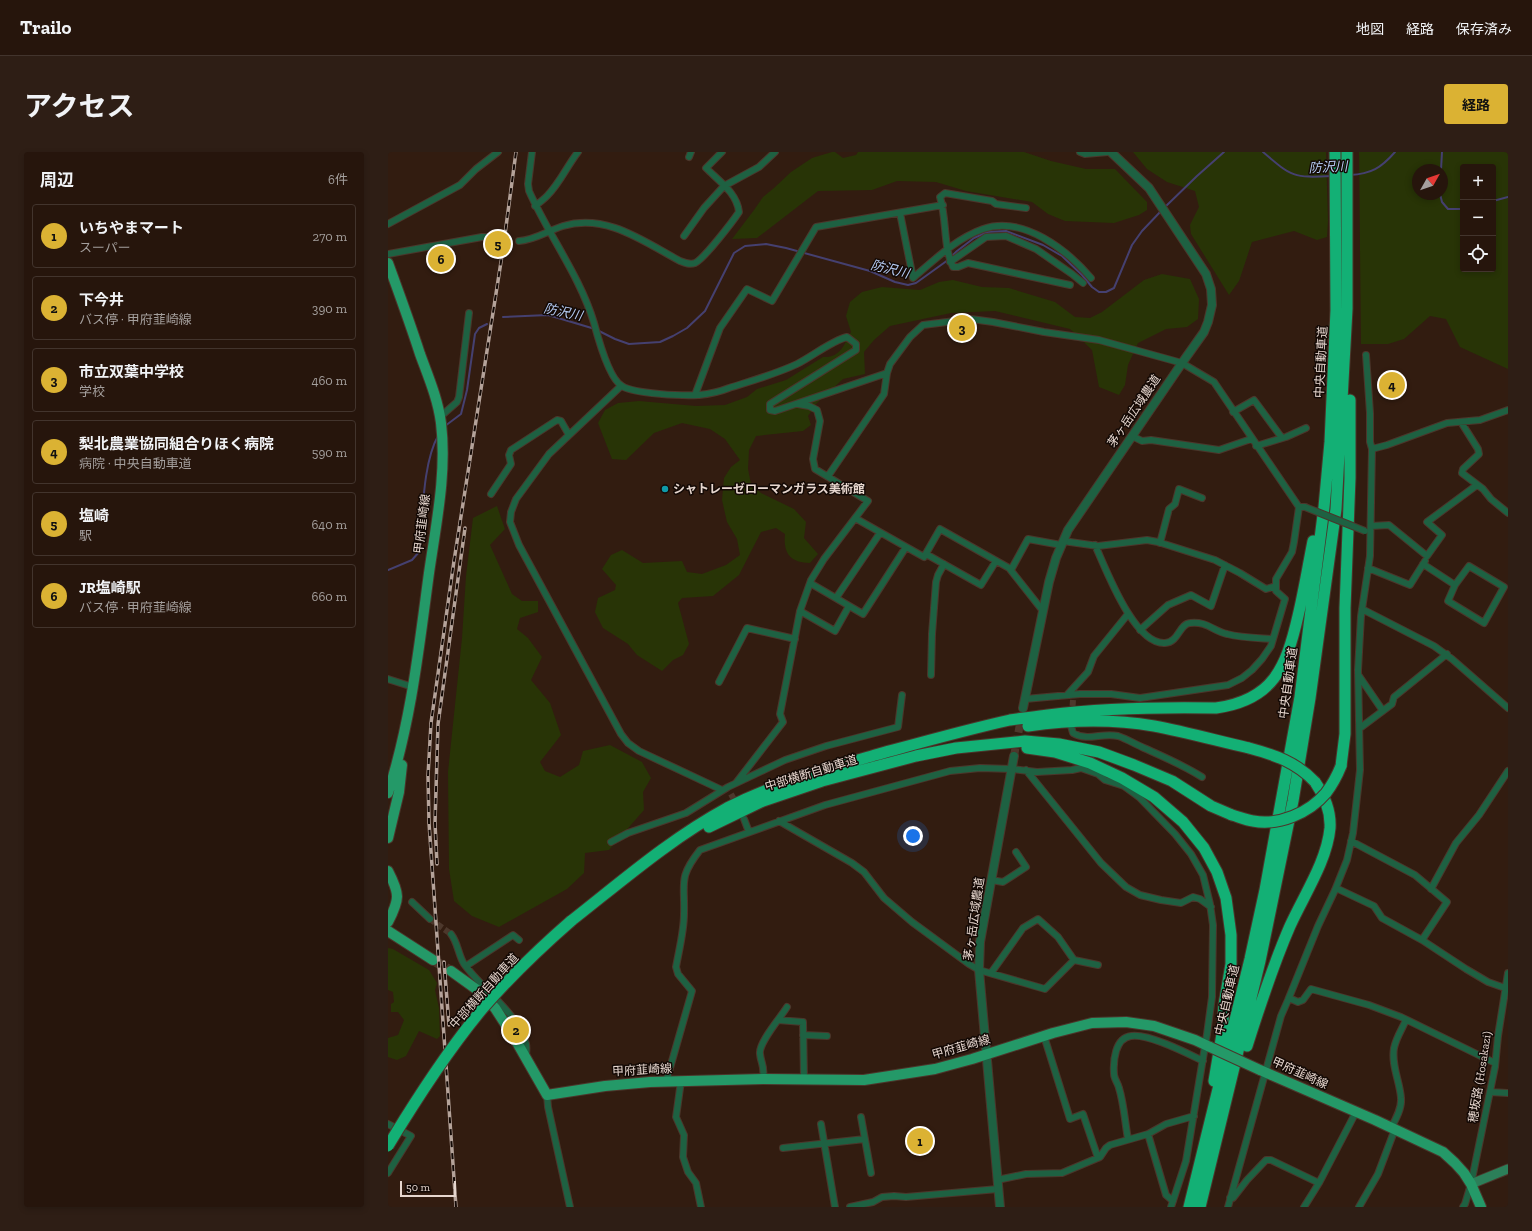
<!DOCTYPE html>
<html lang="ja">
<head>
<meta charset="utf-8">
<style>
  :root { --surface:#26150c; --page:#2e1e15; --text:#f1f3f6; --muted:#a49f9d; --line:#42342d; --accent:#dbb233 }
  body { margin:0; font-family:"Zilla Slab","Noto Sans JP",serif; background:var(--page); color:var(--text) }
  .controls { position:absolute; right:12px; top:12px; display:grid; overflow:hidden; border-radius:4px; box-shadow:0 2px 6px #0003 }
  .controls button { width:36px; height:36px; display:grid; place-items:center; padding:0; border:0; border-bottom:1px solid var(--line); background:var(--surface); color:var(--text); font:20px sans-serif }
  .compass { position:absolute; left:1024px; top:12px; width:36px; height:36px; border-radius:50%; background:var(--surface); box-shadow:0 2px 6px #0003; rotate:50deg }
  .scale { position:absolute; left:12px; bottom:10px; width:56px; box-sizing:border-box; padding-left:4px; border:2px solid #e6d6ce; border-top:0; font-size:11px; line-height:14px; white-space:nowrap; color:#e6d6ce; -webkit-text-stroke:3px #130905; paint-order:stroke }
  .you { position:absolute; left:525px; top:684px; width:14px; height:14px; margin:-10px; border:3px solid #fff; border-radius:50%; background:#1a73e8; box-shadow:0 0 0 6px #1a73e833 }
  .badge { display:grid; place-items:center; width:26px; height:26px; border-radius:50%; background:var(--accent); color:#111; font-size:13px; font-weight:700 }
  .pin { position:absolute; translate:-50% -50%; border:2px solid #fff; box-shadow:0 1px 4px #0006 }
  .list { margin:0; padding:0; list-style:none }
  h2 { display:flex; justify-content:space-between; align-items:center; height:52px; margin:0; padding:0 16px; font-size:17px }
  h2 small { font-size:13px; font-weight:400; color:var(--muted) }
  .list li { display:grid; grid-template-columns:26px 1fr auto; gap:12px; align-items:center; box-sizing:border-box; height:64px; margin:0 8px 8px; padding:0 8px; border:1px solid var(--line); border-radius:4px }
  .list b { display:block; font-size:15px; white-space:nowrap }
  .list p { margin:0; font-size:13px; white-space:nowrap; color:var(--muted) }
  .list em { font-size:13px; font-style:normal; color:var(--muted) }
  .icon { flex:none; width:22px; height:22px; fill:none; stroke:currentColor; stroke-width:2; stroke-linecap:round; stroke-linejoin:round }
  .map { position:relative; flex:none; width:1120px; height:1055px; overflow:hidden; border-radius:4px }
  header { display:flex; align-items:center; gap:24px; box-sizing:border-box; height:56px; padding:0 20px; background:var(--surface); border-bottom:1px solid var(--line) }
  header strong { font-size:19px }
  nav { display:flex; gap:22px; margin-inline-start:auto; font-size:14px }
  .intro { display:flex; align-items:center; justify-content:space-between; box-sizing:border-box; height:96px; padding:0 24px }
  h1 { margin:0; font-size:28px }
  .button { padding:10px 18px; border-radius:4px; background:var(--accent); color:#111; font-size:14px; font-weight:700 }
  main { display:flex; gap:24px; padding:0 24px }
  aside { flex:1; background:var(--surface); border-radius:4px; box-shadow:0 2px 6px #0003 }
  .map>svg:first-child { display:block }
  .green { fill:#283406; fill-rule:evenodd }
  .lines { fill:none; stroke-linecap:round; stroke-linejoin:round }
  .stream { stroke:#454070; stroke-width:2 }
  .minor-tunnel { stroke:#4d382c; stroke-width:6; stroke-dasharray:6 3; stroke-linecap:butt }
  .tertiary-tunnel { stroke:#4d382c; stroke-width:8; stroke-dasharray:8 4; stroke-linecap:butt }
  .primary-tunnel { stroke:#4d382c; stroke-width:10; stroke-dasharray:10 5; stroke-linecap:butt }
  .minor-casing { stroke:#4b362b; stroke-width:8 }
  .tertiary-casing { stroke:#4b362b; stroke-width:10 }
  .secondary-casing { stroke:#4b362b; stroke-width:11 }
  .primary-casing { stroke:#4b362b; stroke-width:12 }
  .motorway-casing { stroke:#4b362b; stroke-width:13 }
  .minor { stroke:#1e6142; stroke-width:6 }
  .tertiary { stroke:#1e6142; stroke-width:8 }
  .secondary { stroke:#2c7f59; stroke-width:9 }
  .primary { stroke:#249968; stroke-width:10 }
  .motorway { stroke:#13b075; stroke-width:11 }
  .rail-casing { stroke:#b5a39a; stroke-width:3.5 }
  .rail { stroke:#130905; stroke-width:2; stroke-dasharray:6; stroke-linecap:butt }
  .minor-bridge-casing { stroke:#4b362b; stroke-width:8; stroke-linecap:butt }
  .primary-bridge-casing { stroke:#4b362b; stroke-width:12; stroke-linecap:butt }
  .motorway-bridge-casing { stroke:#4b362b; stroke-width:13; stroke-linecap:butt }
  .minor-bridge { stroke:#1e6142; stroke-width:6 }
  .primary-bridge { stroke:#249968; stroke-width:10 }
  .motorway-bridge { stroke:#13b075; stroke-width:11 }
  .culture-dot { fill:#0f9aa8; stroke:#130905; stroke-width:1.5 }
  .labels { text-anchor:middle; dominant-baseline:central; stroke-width:3; stroke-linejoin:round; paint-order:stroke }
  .street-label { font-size:12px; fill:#e6d6ce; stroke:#130905 }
  .poi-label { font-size:12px; font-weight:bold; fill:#e6d6ce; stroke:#130905; text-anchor:start }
  .water-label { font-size:13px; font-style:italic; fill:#b7cdf5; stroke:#130905 }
</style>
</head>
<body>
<header>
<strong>Trailo</strong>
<nav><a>地図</a><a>経路</a><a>保存済み</a></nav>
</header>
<div class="intro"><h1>アクセス</h1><a class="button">経路</a></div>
<main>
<aside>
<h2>周辺<small>6件</small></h2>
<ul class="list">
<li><span class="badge">1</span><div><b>いちやまマート</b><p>スーパー</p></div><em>270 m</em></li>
<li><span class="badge">2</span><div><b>下今井</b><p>バス停 · 甲府韮崎線</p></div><em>390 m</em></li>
<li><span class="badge">3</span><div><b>市立双葉中学校</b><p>学校</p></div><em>460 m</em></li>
<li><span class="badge">4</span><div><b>梨北農業協同組合りほく病院</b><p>病院 · 中央自動車道</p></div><em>590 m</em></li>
<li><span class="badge">5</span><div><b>塩崎</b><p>駅</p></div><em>640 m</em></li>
<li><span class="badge">6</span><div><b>JR塩崎駅</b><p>バス停 · 甲府韮崎線</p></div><em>660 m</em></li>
</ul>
</aside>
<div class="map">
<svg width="1120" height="1055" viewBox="0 0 1120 1055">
  <rect width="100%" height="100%" fill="#321c10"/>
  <path class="green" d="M 444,0 L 447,0 L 455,6 L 468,3 L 470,0 L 636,0 L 663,9 L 698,17 L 727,17 L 759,50 L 759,58 L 751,63 L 726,71 L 677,69 L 660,62 L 644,50 L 578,39 L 548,30 L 509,29 L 484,38 L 430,39 L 369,86 L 344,87 L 366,58 L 375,45 L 386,36 L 403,20 L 424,6 Z
    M 745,0 L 938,0 L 940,69 L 939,85 L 929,88 L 906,79 L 864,90 L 851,129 L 841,143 L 803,82 L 802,73 L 811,55 L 807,39 L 779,30 L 759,17 Z
    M 971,0 L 1120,0 L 1120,217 L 1072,195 L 1058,167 L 1042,164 L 1016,187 L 1000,192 L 973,192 ZM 1075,15 L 1105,15 L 1105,117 L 1075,117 ZM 1030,18 L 1054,18 L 1054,42 L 1030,42 Z
    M 774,122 L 802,127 L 811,147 L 810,167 L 799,175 L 778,177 L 750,191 L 740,213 L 737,233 L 731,243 L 711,235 L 704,198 L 682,177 L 607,159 L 563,161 L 502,174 L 486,188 L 476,200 L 477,222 L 455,227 L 429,251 L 420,264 L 423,273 L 415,279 L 368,284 L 361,298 L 360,317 L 363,332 L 373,341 L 406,357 L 418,370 L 416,386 L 430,402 L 422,411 C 402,411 395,401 397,382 L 388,376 L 373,380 L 351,423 L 325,444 L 294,446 L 290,451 L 301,492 L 295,503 L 285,508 L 274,519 L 249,503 L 240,492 L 215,476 L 207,460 L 210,446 L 227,438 L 228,433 L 214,417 L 223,403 L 234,398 L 255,411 L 294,409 L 299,420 L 314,422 L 338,413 L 352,403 L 349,387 L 339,370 L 334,348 L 336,326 L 343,315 L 352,308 L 337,287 L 322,277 L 294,271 L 266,281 L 238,308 L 224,307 L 210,271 L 217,258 L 230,251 L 251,249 L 308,254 L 337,253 L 359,245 L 369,237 L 398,228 L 435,205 C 452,206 456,193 463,180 L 458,164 L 462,150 L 474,140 L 494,135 L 532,138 L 551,130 L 565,128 L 594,135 L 621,136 L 667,150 L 687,165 L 702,166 L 714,160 L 756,128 Z
    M 109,354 L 117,377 L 102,393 L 124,442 L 134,449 L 150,449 L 150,460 L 132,466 L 129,477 L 140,486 L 154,505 L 143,528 L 162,551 L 173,583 L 152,610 L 157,619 L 172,625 L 191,613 L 195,599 L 222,593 L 254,610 L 263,626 L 255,640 L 256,658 L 221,698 L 197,701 L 196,721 L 179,737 L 111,775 L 84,764 L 66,749 L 61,717 L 60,620 L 74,486 L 78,424 L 85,366 Z
    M 0,796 L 5,797 L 41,818 L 49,831 L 47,838 L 51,856 L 52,884 L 49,887 L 31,879 L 18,904 L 9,908 L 0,905 L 0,886 L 10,883 L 16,868 L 10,860 L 3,860 L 3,852 L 6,850 L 5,840 L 0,838 Z"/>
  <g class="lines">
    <path class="stream" d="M 875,0 C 904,25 905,26 944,24
      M 1053,18 L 1054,0
      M 962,23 C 983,22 993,16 1007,0
      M 1052,42 L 1054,50 L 1060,57 L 1075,57
      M 1105,49 L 1120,45
      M 777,55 L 809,24 L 836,0
      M 115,165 L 160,163 L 207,177
      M 211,179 L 227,187 L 241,192 L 272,190 L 285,184 L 299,176 L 317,159 L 346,101 L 357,94 L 378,92 L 398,96 L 482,119 L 507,130 L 520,133 L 528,131 L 560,108 L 569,99 L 586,86 L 599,80 L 618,79 L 655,93 L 674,104 L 694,123 L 704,135 L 711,140 L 718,140 L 726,136 L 744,93 L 754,79 L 774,58
      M 57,274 L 73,262 L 79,238 L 87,182 L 91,176 L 99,172
      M 0,418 L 24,408 L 31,400 C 35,368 34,312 50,284"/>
    <path class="minor-tunnel" d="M 684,563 L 685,548
      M 343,642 L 349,653
      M 42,767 L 63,782"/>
    <path class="tertiary-tunnel" d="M 626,604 L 635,556"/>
    <path class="primary-tunnel" d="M 45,808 L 63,819"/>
    <defs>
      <path id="minor" d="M 144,0 L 140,32 L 141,39 C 161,84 192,124 206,171 C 210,186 221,227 234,234 C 246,242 296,244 311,243 C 321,242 331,240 341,236 C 363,229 388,222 409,212 C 425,204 443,189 459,185 L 468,192 L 468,198 L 382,252 L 382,258 L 387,259 L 499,221
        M 692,0 L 697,2 L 720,0
        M 301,5 L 303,0
        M 147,54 C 151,51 156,47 159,44 C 172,31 179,14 190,0
        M 638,56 L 608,52 L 604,49 L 557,41 L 552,45 C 559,68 555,94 565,115 L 570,115 L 580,111 L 682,133
        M 512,61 L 525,126 C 546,108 569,86 595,77 C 635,63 679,98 703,126
        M 0,72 L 72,33 L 88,17 L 110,0
        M 296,84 L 316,56 L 336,34 L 371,15 L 387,0
        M 131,89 C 147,88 159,79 175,74 C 218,61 255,89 292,109 C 297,111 302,113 307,111 C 316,107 345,69 351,60 C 349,41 331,29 318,16 L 334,0
        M 0,102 L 94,85 L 108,85
        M 562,110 L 598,85 L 618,84 L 648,97 L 684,122 L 695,131
        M 233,234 L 161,302 L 128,347 L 123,360 L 122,370 L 131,393 L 233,582 L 240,591 L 251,599 L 334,638
        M 307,243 L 332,176 L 359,137 L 384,149 L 428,75 L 555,53
        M 845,260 L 866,248 L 894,286
        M 52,265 L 69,250 L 71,245 L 81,161
        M 1073,270 L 1090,297 L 1091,302 L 1075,317 L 1074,321 L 1095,337 L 1103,347 L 1120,361
        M 744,284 L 754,289 L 763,288 L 831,298 L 863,287
        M 868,294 L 898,285 L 918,276
        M 984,297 L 999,293 L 1059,271 L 1092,268 L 1120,258
        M 440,324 L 496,242 L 499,221 L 502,212 L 522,185 L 535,173 L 583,167 L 605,170 L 656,180 L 711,188 L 794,211 L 826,230 L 911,355 L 917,355
        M 103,342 L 123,312 L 121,303 L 123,298 L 169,268 L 173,269 L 181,283
        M 467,366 L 536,405 L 552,377 L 621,416 L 655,459
        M 983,374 L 1001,373 L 1039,404 L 1054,383 L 1039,370 L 1089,333
        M 675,389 L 710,394 L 759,388 L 770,390 L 827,408 L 852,421 L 878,437 L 888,434
        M 772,391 L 781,357 L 787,352 L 791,337 L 814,346
        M 707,393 C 718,417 746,493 777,491 C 791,490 791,472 802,471 C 819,469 825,479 839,482 C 854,486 870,486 885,487
        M 538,402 L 593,433 L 608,409
        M 1035,412 L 1067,433 L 1081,414 L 1116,435 L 1096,471 L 1060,449 L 1067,433
        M 980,416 L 1022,433 L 1037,409
        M 623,418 L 640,387 L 673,393
        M 422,431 L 475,462 L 518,395
        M 448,446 L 492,381
        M 974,457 L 1046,494 L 1064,507 L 1120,556
        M 412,459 L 447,479 L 461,454
        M 752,478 L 780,453 L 803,443 L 823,454 L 837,413
        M 543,523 L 544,482 L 548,430 L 550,423 L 556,412
        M 971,524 L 995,559
        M 0,527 L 25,535
        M 331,530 L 359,476 L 407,487
        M 679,543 L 700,520 L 706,504 L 740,462
        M 637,547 L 692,542 L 723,542 L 752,546 L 840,533 L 854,526 L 864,518 L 874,507 L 883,494 L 897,447 L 888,439 L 888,427 L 904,400 L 906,390 L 911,355
        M 683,574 L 685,581 C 700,590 714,580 730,584 C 739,587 747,592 756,596 C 776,605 795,613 814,625
        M 972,576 L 1004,552 L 1006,545 L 1059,502
        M 638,618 L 713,711 L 738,735 L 752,743 L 773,748 L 793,751 L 805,745 L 812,747 L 823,755
        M 348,631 L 395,570 L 392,562 L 412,459 L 423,428 L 436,407 L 480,349 L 427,317 L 425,307 L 432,269 L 429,258 L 421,254 L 410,252
        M 356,667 L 361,680
        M 391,669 L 464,711 L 476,720 L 496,746 L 524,770 L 581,812 L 591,818 L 657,837 L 686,808 L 710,813
        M 963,689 L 1027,723 L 1059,750 L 1034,788
        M 223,690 L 240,681 L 298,661 L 340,635 L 397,608 L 438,594 L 510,575 L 514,543
        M 603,728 L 615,730 L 638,715 L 628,700
        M 948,736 L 986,754 L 994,766 L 1034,788 L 1078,817 L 1100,830 L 1117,836
        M 1043,737 L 1068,691 L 1091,663 L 1120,619
        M 24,750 L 42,767
        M 63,782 C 70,791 70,802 76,812 C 94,837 131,862 138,892 C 139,896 138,901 138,905
        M 78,814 L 125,783 L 131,788
        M 603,821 L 635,776 L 650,767 L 670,785 L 686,808
        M 901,846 L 910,850 L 915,848 L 923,837 L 981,853 L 1013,865 L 1107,911
        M 390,868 L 415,870 L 416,927
        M 415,883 L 439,884
        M 656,884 L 682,967 L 695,962 L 710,1006
        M 375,927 C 377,914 373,912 372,902 C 370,891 393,865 399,855
        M 293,929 L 288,965 L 296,983 L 295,1005 L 300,1020 L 308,1031 L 313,1055
        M 278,930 L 304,839 L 290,822 L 288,815 C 291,798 296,779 296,762 C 297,730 290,726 312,698 L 437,653 L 562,619 L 592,616 L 624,617 L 649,620 L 684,618 L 693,616 L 710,622 L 717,628 L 736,634 L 751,645 L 787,682 L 803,702 L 815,723 L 822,752 L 825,773 L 824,845 L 819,882 L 798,1009 L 783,1055
        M 1102,940 L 1120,941
        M 159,943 L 160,955 L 182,1055
        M 473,965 L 483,1021
        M 0,972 L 23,984 L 0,1021
        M 433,972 L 447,1055
        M 1003,976 C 1008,967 1014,956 1013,946 C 1012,930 1003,913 1006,896 C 1008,886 1014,877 1018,868
        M 760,982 L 778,1043 L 785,1049
        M 740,987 C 737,971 736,952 731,936 C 730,931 726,927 726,922 C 725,909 727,886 743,884 C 760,881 799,901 815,909
        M 395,996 L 477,987
        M 609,1028 L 638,1022 L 674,1021 L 712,1005 L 718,996 L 722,993 L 760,982 L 778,972 L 806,964
        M 842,1046 L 845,1046 L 859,1028 L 878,1008 L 883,1008 L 931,1031
        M 462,1055 L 485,1050 L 494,1045 L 506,1044 L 518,1045 L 610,1037
        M 840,1055 L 893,864 L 900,848 L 930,774 L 947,738 L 959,708 L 965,681 L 972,618 L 970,518 L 973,464 L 982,404 L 984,297 L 982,290 L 982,261 L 978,203
        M 916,1055 L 931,1031 L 968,960
        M 971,1055 L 990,1022 L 1007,977
        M 1075,1055 L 1077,1052 L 1083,1032 L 1107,915 L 1110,884 L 1120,821"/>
      <path id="tertiary" d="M 635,556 L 661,430 L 668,406 L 680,378 L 794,211 L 816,180 L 820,170 L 824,153 L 823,137 L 818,122 L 761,36 L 723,0
        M 612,1055 L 591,818 L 592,790 L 596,768 L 626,604"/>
      <path id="secondary" d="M 1083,1032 L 1120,1017"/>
      <path id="primary" d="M 0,111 C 11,141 22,171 32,202 C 40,224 50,247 53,271 C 59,321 48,372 41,421 C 31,495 23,570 0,641
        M 0,686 L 11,640 L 14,613
        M 0,719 C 12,742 12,747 0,770
        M 0,779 L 45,808
        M 63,819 L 88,837 L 107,856 L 127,887 L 159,943 L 217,934 L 262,930 L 375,927 L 476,928 L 547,917 L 584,907 L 665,881 L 704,871 L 738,870 L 766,874 L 807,888 L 822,895
        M 872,918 L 987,968 L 1055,1000 L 1067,1011 L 1076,1021 L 1083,1032 L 1093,1055"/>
      <path id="motorway" d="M 640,574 C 681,568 725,567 766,574 C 798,580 830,589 861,596
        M 639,596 L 667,600 L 702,611 L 734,626 L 766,645 L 795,670 L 816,696 L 829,720 L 838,746 L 843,783 L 843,812 L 836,853 L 834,882 L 826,929
        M 953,614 L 957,582 L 957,456 L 962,326 L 962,248
        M 321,675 L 375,649 L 434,629 L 528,604 L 568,596 L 637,589 L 671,592 L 711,600 L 746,613 L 784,629 L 823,654 L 844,663
        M 183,769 C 234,729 282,687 339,656 C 386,632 436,618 487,603 C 531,591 577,578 622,568 C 634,566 648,565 660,563 C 716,556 772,555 828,556 C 885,548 898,516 910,464 C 916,439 920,414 925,389
        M 859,894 C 872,853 885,813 902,774 C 916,743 939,709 942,676 C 943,659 936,643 927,630
        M 801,1055 L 862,807 L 877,738 L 912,545 L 936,355 L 942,290 L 948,158 L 947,0
        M 812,1055 L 872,809 L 905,649 L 922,546 L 948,357 L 959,157 L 959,0"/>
    </defs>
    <use href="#minor" class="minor-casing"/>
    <use href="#tertiary" class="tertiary-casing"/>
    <use href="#secondary" class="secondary-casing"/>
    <use href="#primary" class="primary-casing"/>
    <use href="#motorway" class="motorway-casing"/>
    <use href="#minor" class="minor"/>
    <use href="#tertiary" class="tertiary"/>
    <use href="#secondary" class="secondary"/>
    <use href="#primary" class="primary"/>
    <use href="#motorway" class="motorway"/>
    <defs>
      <path id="rail" d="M 49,712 L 47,671 L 50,572 L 77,376
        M 56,810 L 61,873
        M 68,1055 L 41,671 L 40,624 L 43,571 L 66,409 L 115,97 L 128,0"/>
    </defs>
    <use href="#rail" class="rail-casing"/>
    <use href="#rail" class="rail"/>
    <defs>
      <path id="minor-bridge" d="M 917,355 L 977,379"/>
      <path id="primary-bridge" d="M 822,895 L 872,918"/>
      <path id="motorway-bridge" d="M 861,596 C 887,603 908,610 927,630
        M 844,663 C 851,665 858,668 865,669 C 891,674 921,661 938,641 C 944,633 949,624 953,614
        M 0,994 C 29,946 59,899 95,856 C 122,825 152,796 183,769"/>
    </defs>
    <use href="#minor-bridge" class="minor-bridge-casing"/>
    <use href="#primary-bridge" class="primary-bridge-casing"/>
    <use href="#motorway-bridge" class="motorway-bridge-casing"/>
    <use href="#minor-bridge" class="minor-bridge"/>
    <use href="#primary-bridge" class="primary-bridge"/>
    <use href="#motorway-bridge" class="motorway-bridge"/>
  </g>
  <circle class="culture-dot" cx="277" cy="337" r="4"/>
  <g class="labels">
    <g class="street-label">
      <text transform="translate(933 210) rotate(-87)">中央自動車道</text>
      <text transform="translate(746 259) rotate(-56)">茅ヶ岳広域農道</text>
      <text transform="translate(34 372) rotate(-83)">甲府韮崎線</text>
      <text transform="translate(900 531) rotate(-82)">中央自動車道</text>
      <text transform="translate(423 621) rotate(-17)">中部横断自動車道</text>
      <text transform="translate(586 767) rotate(-82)">茅ヶ岳広域農道</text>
      <text transform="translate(96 839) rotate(-48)">中部横断自動車道</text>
      <text transform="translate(839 848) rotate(-77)">中央自動車道</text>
      <text transform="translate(573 895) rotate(-16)">甲府韮崎線</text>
      <text transform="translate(254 918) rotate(-3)">甲府韮崎線</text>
      <text transform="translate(912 921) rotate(24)">甲府韮崎線</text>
      <text transform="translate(1092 925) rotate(-81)">穂坂路 (Hosakazi)</text>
    </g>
    <g class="poi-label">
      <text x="285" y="337">シャトレーゼローマンガラス美術館</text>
    </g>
    <g class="water-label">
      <text transform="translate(940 15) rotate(-3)">防沢川</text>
      <text transform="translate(502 117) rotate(14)">防沢川</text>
      <text transform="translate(175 160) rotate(12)">防沢川</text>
    </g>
  </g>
</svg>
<div class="controls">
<button>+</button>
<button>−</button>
<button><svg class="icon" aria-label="locate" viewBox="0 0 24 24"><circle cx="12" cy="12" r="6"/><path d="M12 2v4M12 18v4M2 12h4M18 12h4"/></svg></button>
</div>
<svg class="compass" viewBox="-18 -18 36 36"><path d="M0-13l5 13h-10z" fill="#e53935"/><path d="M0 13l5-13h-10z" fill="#a49f9d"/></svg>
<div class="scale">50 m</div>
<div class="you"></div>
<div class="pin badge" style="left:532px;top:989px">1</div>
<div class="pin badge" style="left:128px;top:878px">2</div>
<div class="pin badge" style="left:574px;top:176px">3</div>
<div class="pin badge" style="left:1004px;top:233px">4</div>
<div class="pin badge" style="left:110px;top:92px">5</div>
<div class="pin badge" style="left:53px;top:107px">6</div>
</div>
</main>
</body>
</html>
